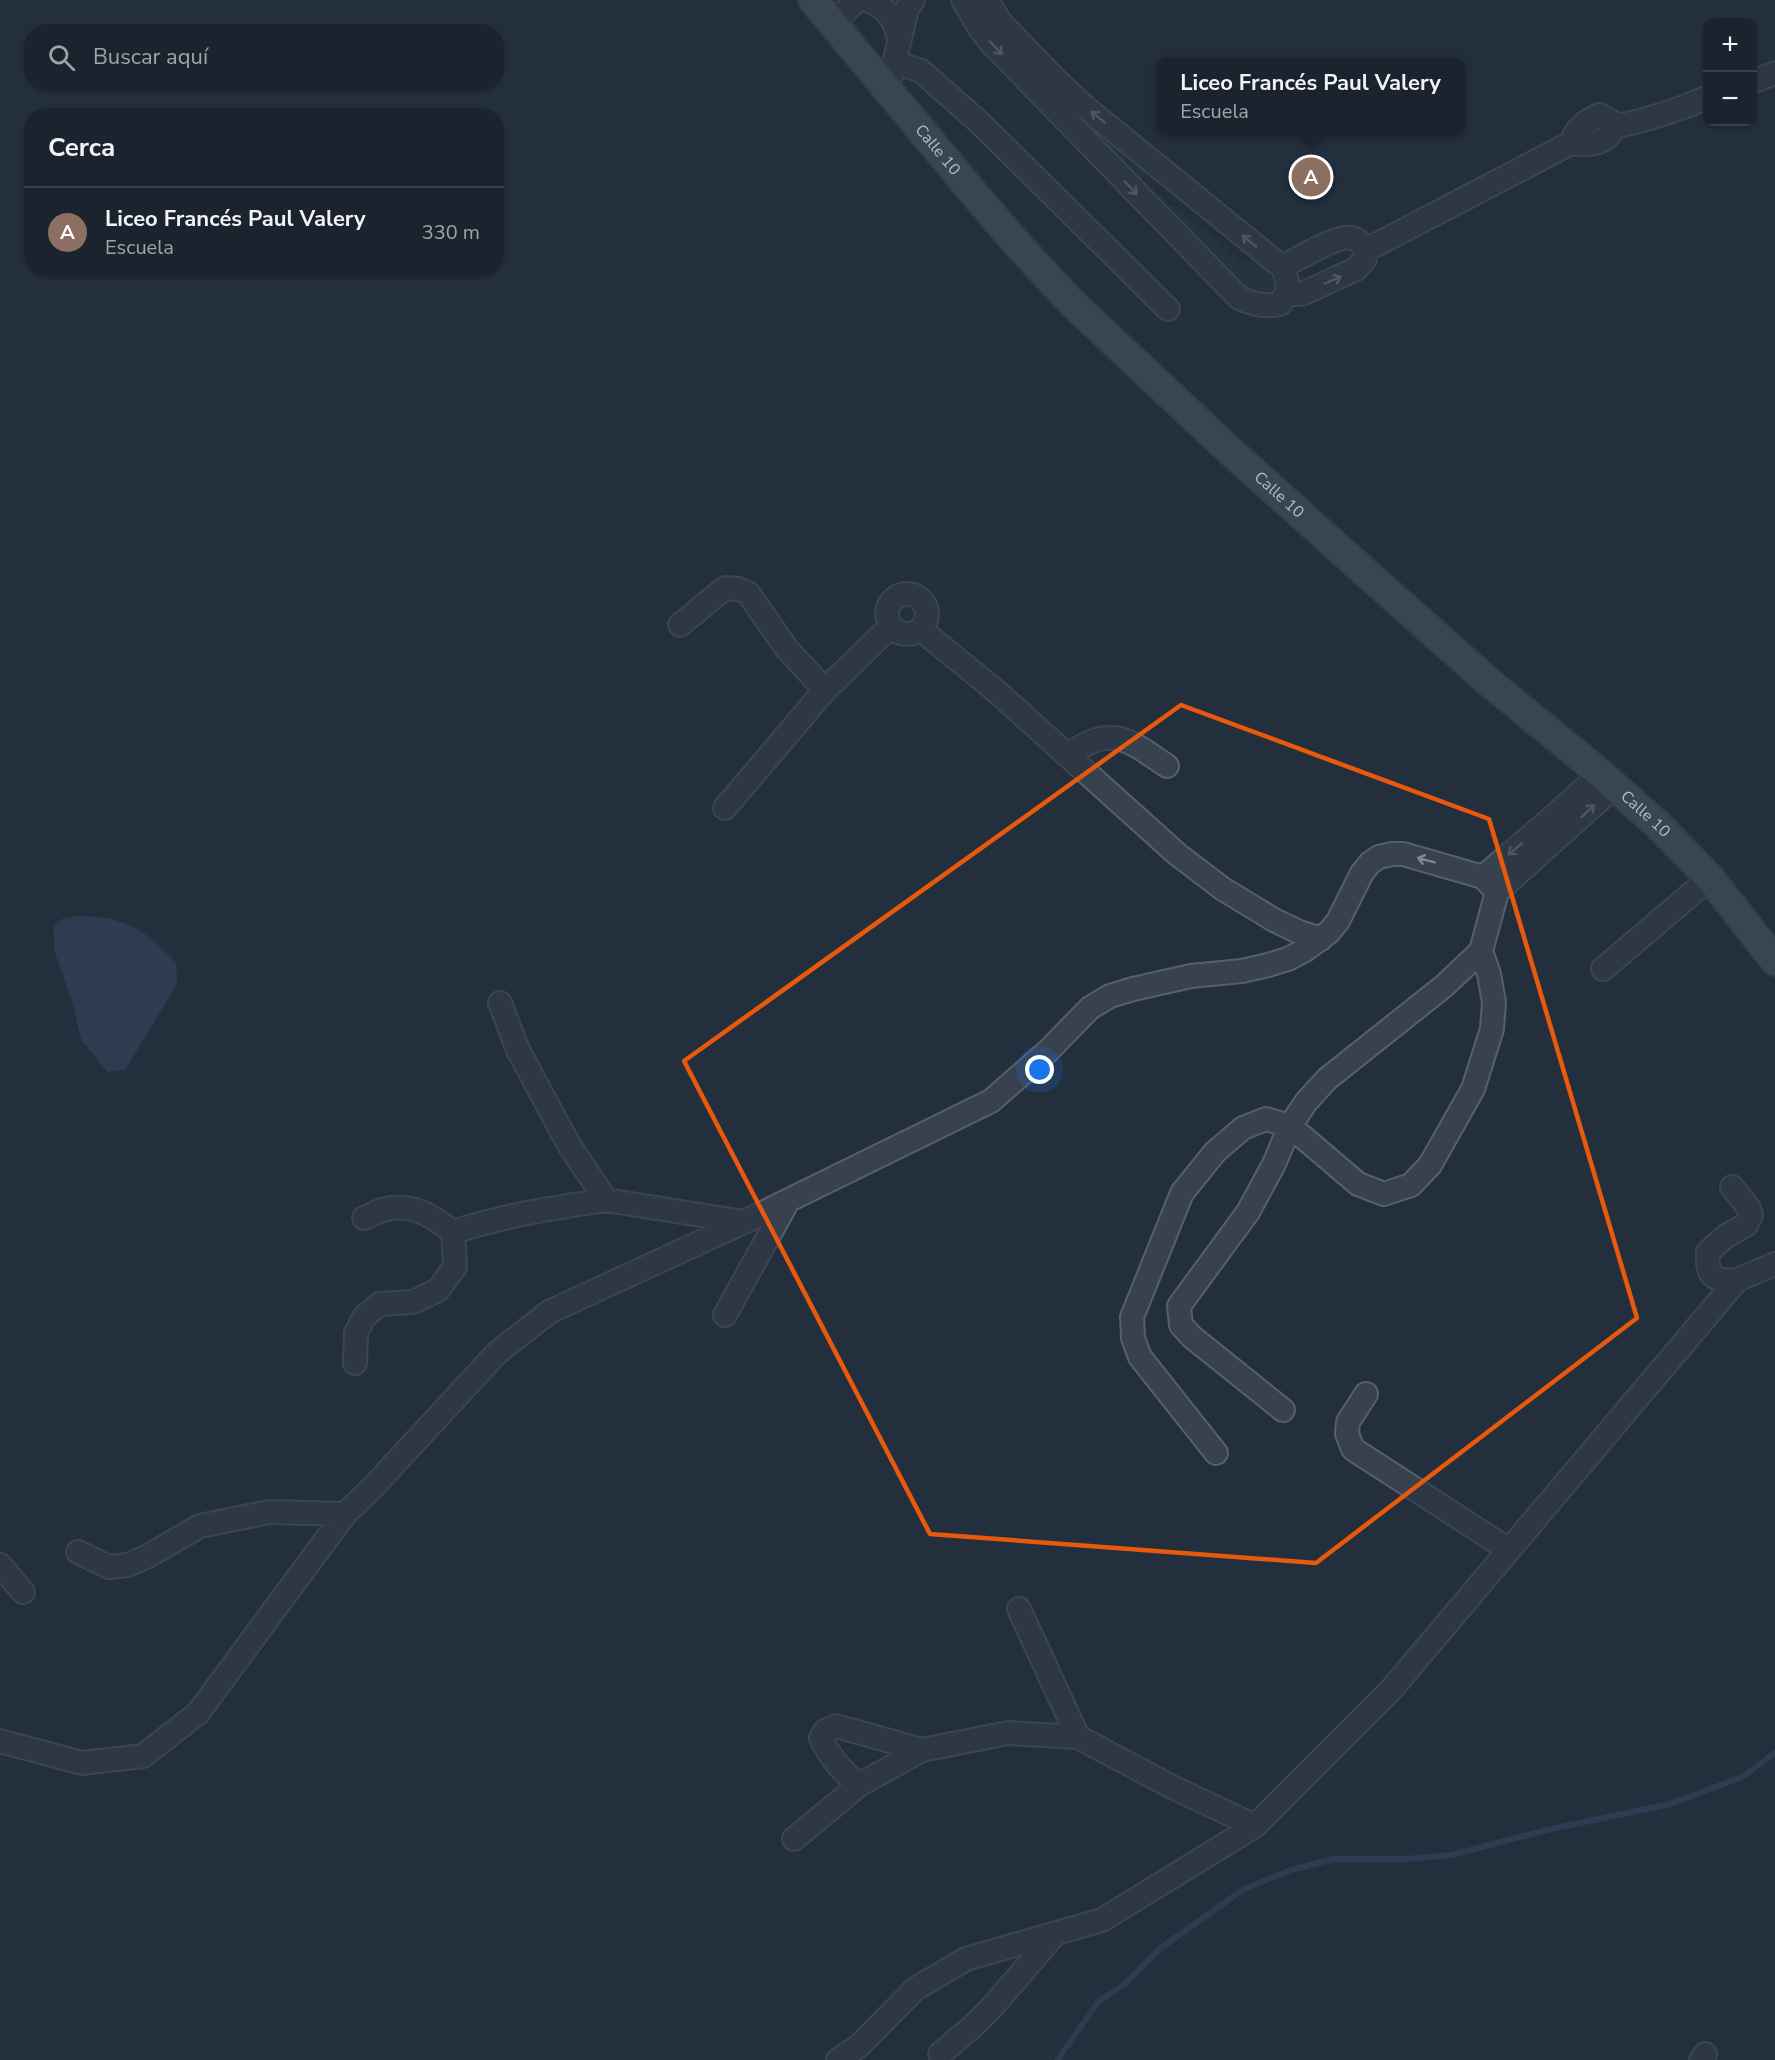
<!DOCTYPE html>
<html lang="es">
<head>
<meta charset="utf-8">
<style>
  :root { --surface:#1b232e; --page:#242b36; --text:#f1f3f6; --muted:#a0a4aa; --line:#39404a; --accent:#ea580c }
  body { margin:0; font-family:"Nunito Sans",sans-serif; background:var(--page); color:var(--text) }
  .controls { position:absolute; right:18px; top:18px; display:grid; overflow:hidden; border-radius:12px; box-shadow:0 2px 4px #0004 }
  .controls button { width:54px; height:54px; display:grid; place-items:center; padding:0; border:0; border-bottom:2px solid var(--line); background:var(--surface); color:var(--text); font:30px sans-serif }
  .you { position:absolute; left:1040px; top:1070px; width:21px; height:21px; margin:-15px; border:4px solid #fff; border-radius:50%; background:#1a73e8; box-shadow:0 0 0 9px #1a73e833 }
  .badge { display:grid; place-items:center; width:39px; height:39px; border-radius:50%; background:var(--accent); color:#fff; font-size:20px; font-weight:700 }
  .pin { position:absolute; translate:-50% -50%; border:3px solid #fff; box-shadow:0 2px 6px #0006 }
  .popup { position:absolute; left:1156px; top:57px; width:309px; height:78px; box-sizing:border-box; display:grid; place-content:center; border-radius:12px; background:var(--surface); filter:drop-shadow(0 2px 4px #0005); font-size:20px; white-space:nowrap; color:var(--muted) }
  .popup b { font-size:22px; color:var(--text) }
  .popup::after { content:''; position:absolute; left:50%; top:100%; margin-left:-12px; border:12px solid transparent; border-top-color:var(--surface) }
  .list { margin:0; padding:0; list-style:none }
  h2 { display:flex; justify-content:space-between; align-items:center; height:78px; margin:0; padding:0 24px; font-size:26px }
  h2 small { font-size:20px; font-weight:400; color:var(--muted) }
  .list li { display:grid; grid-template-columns:39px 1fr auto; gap:18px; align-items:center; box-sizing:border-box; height:90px; padding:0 24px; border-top:2px solid var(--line) }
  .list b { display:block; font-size:22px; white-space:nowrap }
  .list p { margin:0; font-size:20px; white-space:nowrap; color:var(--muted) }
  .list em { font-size:20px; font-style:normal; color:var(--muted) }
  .icon { flex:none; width:33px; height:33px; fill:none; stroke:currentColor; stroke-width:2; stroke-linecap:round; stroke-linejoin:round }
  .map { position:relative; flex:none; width:1775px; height:2060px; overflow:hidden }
  .search { position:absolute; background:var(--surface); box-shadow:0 2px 4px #0004; left:24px; top:24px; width:480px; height:66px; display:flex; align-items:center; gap:15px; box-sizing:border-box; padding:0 21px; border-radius:24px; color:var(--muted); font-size:22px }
  .panel { position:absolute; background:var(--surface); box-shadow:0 2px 4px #0004; left:24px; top:108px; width:480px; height:168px; border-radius:24px }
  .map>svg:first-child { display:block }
  .green { fill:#263c3f }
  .water { fill:#394c67 }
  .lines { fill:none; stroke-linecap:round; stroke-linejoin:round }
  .minor-casing { stroke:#565f6c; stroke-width:26 }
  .major-casing { stroke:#414a57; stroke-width:32 }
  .minor { stroke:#38414e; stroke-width:22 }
  .major { stroke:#56606e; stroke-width:28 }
  .oneway { stroke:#7c8592 }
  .marked { fill:none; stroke:#e8590c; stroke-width:4.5; stroke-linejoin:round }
  .labels { text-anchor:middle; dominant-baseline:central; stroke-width:4.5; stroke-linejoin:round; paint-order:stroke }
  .street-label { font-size:16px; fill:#b4bcc9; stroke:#1d2633 }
</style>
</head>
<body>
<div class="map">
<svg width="1775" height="2060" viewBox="0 0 1775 2060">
  <rect width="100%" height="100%" fill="#242f3e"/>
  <path class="green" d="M 993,31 L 1075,114 L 1151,176 L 1139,178 L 1140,183 L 1145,183 L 1147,189 L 1152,189 L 1153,195 L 1161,195 L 1162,201 L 1167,200 L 1168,205 L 1175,206 L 1177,213 L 1183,211 L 1185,219 L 1190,218 L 1190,224 L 1197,225 L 1199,231 L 1206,229 L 1207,236 L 1213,235 L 1213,242 L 1220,242 L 1220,248 L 1227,248 L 1228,256 L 1235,255 L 1235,262 L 1259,259 L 1271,269 L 1278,283 L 1275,293 L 1265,300 L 1240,289 Z"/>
  <path class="water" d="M 75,916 C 125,916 143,928 176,963 L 177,984 L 125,1070 L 107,1072 L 81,1039 L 72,1001 L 55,953 L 53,927 L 62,919 Z
    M 1775,1749 L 1775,1756 L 1745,1779 L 1671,1807 L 1547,1833 L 1452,1858 L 1407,1862 L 1334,1862 L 1292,1873 L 1245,1892 L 1162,1951 L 1128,1985 L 1100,2004 L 1061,2060 L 1054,2060 L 1096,2000 L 1124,1981 L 1158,1946 L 1242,1887 L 1290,1867 L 1333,1856 L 1407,1856 L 1451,1852 L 1546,1827 L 1669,1801 L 1742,1774 Z"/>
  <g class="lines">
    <defs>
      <path id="minor" d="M 867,0 C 887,8 894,18 899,38
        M 963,0 L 980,29 L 994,46 L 1239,298 C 1253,304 1264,307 1280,304 C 1290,290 1289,281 1282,267 L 1085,107 L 1055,79 L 1000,22 L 987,0
        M 832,24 L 857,0
        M 894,62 L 921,71 L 980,123 L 1168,309
        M 891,76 L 907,9 L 913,0
        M 1752,82 L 1775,73
        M 1614,127 C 1647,120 1677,111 1708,97
        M 1366,250 L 1571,143 C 1589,146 1606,145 1614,127 L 1612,122 L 1599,115 C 1585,122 1576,128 1571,143
        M 1282,267 C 1297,260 1337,234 1352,238 C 1359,240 1362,244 1366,250 L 1365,259 L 1356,269 L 1302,294 L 1287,294
        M887 614a20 20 0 1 1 40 0a20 20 0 1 1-40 0Z
        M 680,625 L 725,588 L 738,589 L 748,593 L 787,649 L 825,690
        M 920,629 L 996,691 L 1177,854 L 1223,889 L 1274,920 L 1299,932 L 1321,939
        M 1068,755 C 1112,724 1127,739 1167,766
        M 725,808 L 825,690 L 891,626
        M 1483,877 L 1547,822 L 1601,774
        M 1603,969 L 1710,878
        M 500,1003 L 518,1050 L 569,1145 L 606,1200 L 744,1222
        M 1732,1187 L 1749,1208 L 1751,1215 L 1746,1225 L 1726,1236 L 1708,1252 C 1706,1275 1713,1282 1737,1280
        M 364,1218 C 372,1215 379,1210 387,1209 C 413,1203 434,1217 453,1232
        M 725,1315 L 788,1201
        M 355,1363 L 356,1333 L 364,1317 L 380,1304 L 413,1302 L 438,1290 L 455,1267 L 453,1232 C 506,1215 552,1208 606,1200
        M 1366,1394 L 1348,1422 L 1347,1434 L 1353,1449 L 1509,1550
        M 1283,1410 L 1192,1337 L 1181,1325 L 1179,1306 L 1248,1212 L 1274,1164 L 1290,1126 L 1306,1102 L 1327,1079 L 1444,986 L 1481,951 L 1497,892 L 1615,786
        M 1216,1453 L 1140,1357 L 1133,1338 L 1132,1317 L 1182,1193 L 1215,1152 L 1243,1128 L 1266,1119 L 1290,1126 L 1358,1184 L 1384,1194 L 1411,1185 L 1430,1165 L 1473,1089 L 1492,1029 L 1494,1002 L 1489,974 L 1481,951
        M 78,1552 L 109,1567 L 128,1565 L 148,1556 L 200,1526 L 269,1512 L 345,1514
        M 0,1565 L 23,1592
        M 1019,1609 L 1078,1737
        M 0,1741 L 82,1763 L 143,1756 L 198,1713 L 345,1514 L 374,1486 L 496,1354 L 549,1312 L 744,1222 L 991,1101 L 1048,1051 L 1090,1008 L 1110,996 L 1133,989 L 1191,976 L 1242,971 L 1268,965 L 1288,959 L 1305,950 L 1329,932 L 1338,921 L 1362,873 L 1370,863 L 1379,857 L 1392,854 L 1403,854 L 1483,877 L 1497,892
        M 859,1785 C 842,1772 830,1758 821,1738 L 825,1731 L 836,1726 L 922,1750
        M 794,1839 L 859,1785 L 922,1750 L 1008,1733 L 1078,1737 L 1172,1787 L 1255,1826
        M 940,2054 L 972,2027 L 994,2005 L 1054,1935
        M 838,2060 L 859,2046 L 915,1989 L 966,1959 L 1102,1920 L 1255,1826 L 1390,1691 L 1737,1280 L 1775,1264
        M 1701,2060 L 1705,2054"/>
      <g id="major">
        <path id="s1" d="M 813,0 L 976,196 L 1021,248 L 1071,302 L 1229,450 L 1365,572 L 1489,682 L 1601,774 L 1659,826 L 1710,878 L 1775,961"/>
      </g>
    </defs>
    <use href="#minor" class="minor-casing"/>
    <use href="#major" class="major-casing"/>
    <use href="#minor" class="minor"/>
    <use href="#major" class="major"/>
  </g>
  <defs><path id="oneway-shaft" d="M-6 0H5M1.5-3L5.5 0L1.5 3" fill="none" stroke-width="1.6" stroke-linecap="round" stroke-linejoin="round" transform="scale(1.5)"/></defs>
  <g class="oneway">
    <use href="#oneway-shaft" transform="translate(996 48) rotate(47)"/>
    <use href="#oneway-shaft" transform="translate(1098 117) rotate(-141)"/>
    <use href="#oneway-shaft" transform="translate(1131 188) rotate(47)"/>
    <use href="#oneway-shaft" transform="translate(1249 241) rotate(-141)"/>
    <use href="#oneway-shaft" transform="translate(1333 280) rotate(-23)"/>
    <use href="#oneway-shaft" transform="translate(1588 811) rotate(-43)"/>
    <use href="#oneway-shaft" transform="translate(1515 849) rotate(140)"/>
    <use href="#oneway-shaft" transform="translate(1426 860) rotate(-165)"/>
  </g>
  <path d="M0 0H1775V2060H0ZM 1181,705 L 1489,819 L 1637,1318 L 1316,1563 L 930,1534 L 684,1061 Z" fill="#242f3e" fill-opacity=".55" fill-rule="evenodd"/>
  <path class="marked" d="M 1181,705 L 1489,819 L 1637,1318 L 1316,1563 L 930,1534 L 684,1061 Z"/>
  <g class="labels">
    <g class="street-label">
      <text stroke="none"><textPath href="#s1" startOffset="195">Calle 10</textPath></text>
      <text stroke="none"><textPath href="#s1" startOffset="681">Calle 10</textPath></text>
      <text stroke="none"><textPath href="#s1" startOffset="1167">Calle 10</textPath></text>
    </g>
  </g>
</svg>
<div class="controls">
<button>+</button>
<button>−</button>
</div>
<div class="you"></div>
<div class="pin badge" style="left:1311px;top:177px;background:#8d6e63">A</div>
<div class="popup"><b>Liceo Francés Paul Valery</b>Escuela</div>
<div class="search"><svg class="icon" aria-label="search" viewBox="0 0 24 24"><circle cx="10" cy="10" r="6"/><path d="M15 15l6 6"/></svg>Buscar aquí</div>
<section class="panel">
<h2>Cerca<small></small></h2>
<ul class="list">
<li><span class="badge" style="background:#8d6e63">A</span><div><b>Liceo Francés Paul Valery</b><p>Escuela</p></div><em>330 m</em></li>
</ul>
</section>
</div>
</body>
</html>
